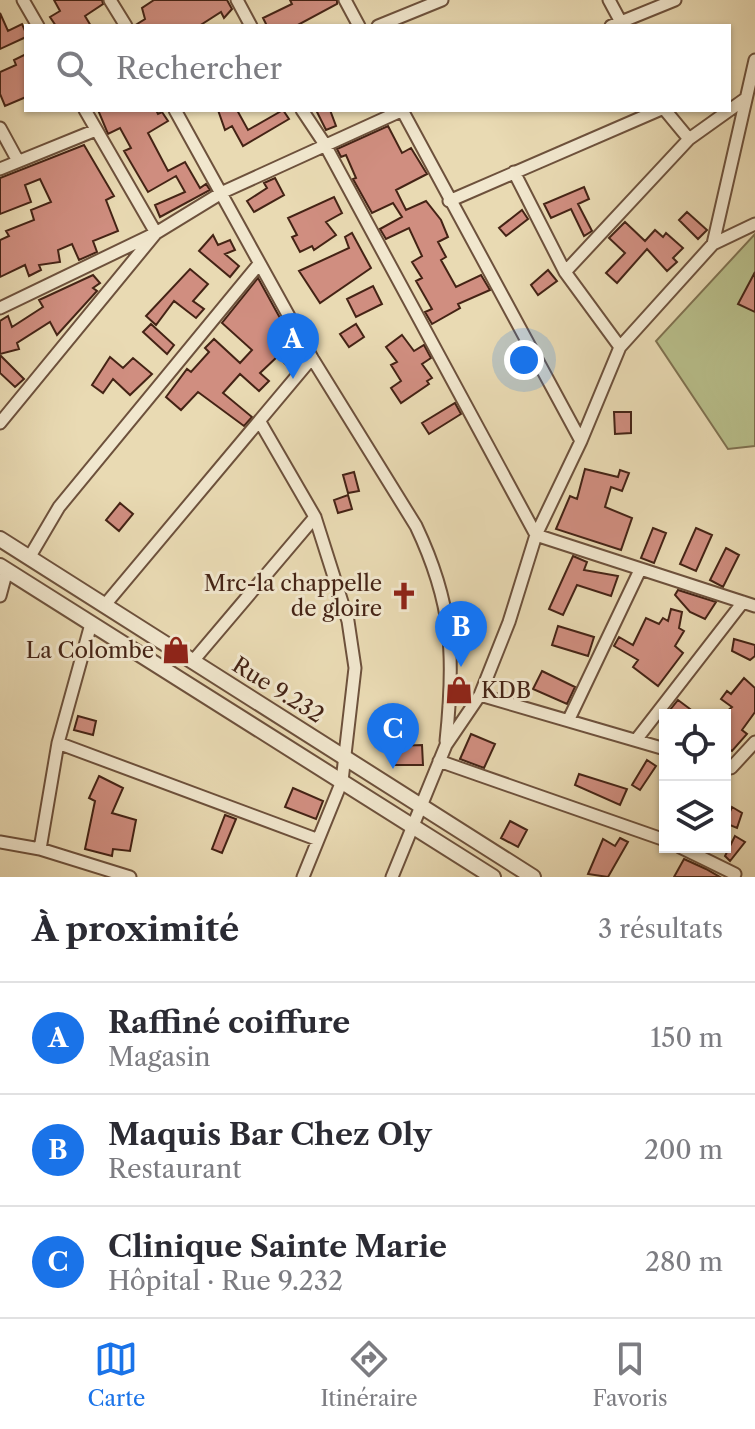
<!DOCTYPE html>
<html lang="fr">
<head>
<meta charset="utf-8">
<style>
  :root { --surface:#fff; --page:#f7f7f7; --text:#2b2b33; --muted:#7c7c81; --line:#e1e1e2; --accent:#1a73e8 }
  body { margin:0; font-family:"Libre Caslon Text",serif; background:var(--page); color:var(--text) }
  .controls { position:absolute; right:24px; bottom:24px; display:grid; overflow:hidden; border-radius:0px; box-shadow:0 2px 6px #0004 }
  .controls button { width:72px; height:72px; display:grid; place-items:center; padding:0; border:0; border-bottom:2px solid var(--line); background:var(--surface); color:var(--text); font:40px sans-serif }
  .you { position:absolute; left:524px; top:360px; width:28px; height:28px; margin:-20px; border:6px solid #fff; border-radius:50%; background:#1a73e8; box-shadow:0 0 0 12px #1a73e833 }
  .badge { display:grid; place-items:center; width:52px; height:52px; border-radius:50%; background:var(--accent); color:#fff; font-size:26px; font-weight:700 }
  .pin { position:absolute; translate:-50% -66px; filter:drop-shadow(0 2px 4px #0008) }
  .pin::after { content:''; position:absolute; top:42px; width:28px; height:24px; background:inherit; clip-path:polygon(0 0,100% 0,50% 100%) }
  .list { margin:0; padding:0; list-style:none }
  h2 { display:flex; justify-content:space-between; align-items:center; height:104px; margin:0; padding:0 32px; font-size:34px }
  h2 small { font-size:26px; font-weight:400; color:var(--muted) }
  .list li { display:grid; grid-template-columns:52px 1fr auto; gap:24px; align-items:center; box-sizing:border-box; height:112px; padding:0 32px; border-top:2px solid var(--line) }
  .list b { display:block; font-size:30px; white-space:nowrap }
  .list p { margin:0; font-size:26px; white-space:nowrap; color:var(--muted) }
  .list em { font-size:26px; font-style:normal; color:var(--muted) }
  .icon { flex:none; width:44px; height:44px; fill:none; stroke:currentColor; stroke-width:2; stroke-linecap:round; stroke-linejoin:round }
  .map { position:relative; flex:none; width:755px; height:877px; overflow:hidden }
  .search { position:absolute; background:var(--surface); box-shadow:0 2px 6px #0004; left:24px; right:24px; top:24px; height:88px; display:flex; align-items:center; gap:20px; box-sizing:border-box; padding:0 28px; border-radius:0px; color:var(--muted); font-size:30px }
  .sheet { height:440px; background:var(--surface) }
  nav { display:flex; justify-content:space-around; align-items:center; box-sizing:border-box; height:112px; border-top:2px solid var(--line); background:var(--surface); font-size:22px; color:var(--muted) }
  nav a { display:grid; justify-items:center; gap:4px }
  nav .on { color:var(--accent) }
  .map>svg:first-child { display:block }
  .green { fill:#b8bf8b; stroke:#7e7150; stroke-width:2 }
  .building { fill:#d08e80; stroke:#442315; stroke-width:2 }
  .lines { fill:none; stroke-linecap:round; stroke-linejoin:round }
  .minor-casing { stroke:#6d513c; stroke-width:15 }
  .tertiary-casing { stroke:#6d513c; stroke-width:18 }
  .minor { stroke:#f1e7ce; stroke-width:11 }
  .tertiary { stroke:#f1e7ce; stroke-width:14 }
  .labels { text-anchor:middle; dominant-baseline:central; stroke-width:6; stroke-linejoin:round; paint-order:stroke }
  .poi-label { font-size:22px; fill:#442315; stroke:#f1e7ce; text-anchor:end }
  .street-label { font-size:22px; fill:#442315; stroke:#f1e7ce }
</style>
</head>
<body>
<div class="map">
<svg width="755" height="877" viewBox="0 0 755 877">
  <rect width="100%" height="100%" fill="#e9dab3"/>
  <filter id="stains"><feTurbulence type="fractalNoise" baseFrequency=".0025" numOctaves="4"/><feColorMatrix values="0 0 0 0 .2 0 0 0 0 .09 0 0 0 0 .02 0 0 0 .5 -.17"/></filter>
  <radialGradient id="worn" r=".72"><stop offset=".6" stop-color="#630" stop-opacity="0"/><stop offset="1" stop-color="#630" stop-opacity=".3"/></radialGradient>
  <path class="green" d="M 755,234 L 755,446 L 728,449 L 656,341 Z"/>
  <path class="building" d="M 54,0 L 102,0 L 103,4 L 85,16 L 91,26 L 56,26 L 50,17 L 60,11 Z
    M 154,0 L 227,0 L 232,9 L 224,18 L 221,12 L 199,26 L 134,26 L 145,19 L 142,8 Z
    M 290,0 L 337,0 L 337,4 L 296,26 L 267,26 L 263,18 L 292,4 Z
    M 0,13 L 8,31 L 22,24 L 26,33 L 26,37 L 0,49 Z
    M 26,54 L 26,97 L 5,106 L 0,94 L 0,72 L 16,65 L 14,60 Z
    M 98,110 L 156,110 L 158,114 L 162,112 L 168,121 L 148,133 L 168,171 L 185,162 L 200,188 L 206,184 L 210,190 L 160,217 L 155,205 L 185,192 L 176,176 L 148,192 L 124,151 L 131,148 L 120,128 L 108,134 Z
    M 218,110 L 237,110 L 248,130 L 283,110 L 289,119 L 243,146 L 232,126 L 225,130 Z
    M 316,110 L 330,110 L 336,126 L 326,130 Z
    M 388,126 L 402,153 L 411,148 L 427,174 L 396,190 L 406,210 L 426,201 L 441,220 L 448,237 L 438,242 L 446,257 L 441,260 L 456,287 L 481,275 L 490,290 L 458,304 L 460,308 L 432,324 L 425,312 L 432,309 L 416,281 L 422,278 L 412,262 L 422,256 L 409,228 L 386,239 L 380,229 L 402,217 L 393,203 L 372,213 L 353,179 L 356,178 L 346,155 L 341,157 L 337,149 Z
    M 84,145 L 114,196 L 106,200 L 118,231 L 93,241 L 97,252 L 79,260 L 72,244 L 58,250 L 60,262 L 39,265 L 41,270 L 29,276 L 25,265 L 0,277 L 0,240 L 9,236 L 6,231 L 34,220 L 31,210 L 51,202 L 40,179 L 25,185 L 31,202 L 0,214 L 0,178 Z
    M 275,178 L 284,195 L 254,212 L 247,201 L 267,188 L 264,183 Z
    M 584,187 L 589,199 L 578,204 L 592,231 L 584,236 L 571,209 L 551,218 L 544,204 Z
    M 334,197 L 342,213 L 326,222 L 336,235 L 314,250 L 312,246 L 300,252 L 292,237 L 297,235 L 288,218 Z
    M 522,210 L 528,219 L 506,236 L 499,228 Z
    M 687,212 L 707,230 L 698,239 L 679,220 Z
    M 625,222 L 645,241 L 655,230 L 663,237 L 666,233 L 683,248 L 673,258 L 677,262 L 667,271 L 647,249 L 617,283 L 606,273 L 625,253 L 609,238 Z
    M 352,233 L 371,268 L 320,303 L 299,271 L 349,248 L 345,237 Z
    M 213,235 L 218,245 L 230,240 L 235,250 L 225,254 L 239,266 L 230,277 L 199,251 Z
    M 190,269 L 208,284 L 193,301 L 204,309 L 196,318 L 174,301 L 156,325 L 146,316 Z
    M 548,270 L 557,281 L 538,295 L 531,285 Z
    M 755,272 L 755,312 L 738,304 Z
    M 93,275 L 100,283 L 93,288 L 97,291 L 57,335 L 50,322 L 17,343 L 19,349 L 0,354 L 0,321 L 8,316 L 12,327 L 43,307 L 39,300 Z
    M 258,278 L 280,318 L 271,329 L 300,359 L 291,370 L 278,356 L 260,373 L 269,381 L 259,391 L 240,374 L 223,393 L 252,417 L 244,426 L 198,392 L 181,410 L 166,397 L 187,369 L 191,372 L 209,352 L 205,348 L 214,339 L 240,363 L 252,350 L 222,323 Z
    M 373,286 L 382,304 L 356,317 L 347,299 Z
    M 151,324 L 174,345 L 167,354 L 143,332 Z
    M 356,324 L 364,337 L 349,347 L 340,334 Z
    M 402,335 L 414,351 L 424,345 L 431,358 L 422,364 L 432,378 L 427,381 L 429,384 L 401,403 L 391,388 L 401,381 L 391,365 L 397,362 L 386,347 Z
    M 0,355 L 24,379 L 15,387 L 0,373 Z
    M 110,357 L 123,368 L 133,358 L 152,374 L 130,395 L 113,379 L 103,393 L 92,385 Z
    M 455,403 L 461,414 L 429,434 L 422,423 Z
    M 614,412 L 631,412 L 631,433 L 615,434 Z
    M 585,469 L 618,477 L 620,470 L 629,473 L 622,491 L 611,487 L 605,507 L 632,518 L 621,550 L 556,529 L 570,496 L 577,499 Z
    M 354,472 L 359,491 L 348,493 L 343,475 Z
    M 348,495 L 352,509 L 338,513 L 334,500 Z
    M 120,503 L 133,514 L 119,531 L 106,520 Z
    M 653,528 L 666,533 L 654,563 L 641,558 Z
    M 696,528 L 712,535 L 696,571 L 680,564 Z
    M 726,548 L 739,555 L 723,587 L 710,580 Z
    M 573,556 L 587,562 L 584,570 L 618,576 L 611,596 L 577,585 L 563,615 L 549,609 Z
    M 678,590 L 716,602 L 705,619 L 690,612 L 675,595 Z
    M 671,609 L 682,612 L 679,628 L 684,631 L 675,646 L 683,653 L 658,686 L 633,667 L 638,660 L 614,646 L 619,637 L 633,645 L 646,618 L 659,624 L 663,618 L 668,621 Z
    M 558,626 L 594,637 L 588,656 L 552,645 Z
    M 734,639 L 755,645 L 755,656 L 750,660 L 732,651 Z
    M 542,671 L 575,687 L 567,704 L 533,689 Z
    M 744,678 L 755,688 L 755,712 L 742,730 L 747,734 L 732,751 L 725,746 L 725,713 L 732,707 L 721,699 L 727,691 L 731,694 Z
    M 678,700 L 698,715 L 677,715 L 670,710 Z
    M 78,716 L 96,721 L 93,735 L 74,730 Z
    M 471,734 L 495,744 L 484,768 L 460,759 Z
    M 422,745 L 423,765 L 395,765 L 395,746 Z
    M 647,760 L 656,766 L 640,790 L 632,785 Z
    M 579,774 L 627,789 L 620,805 L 575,785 Z
    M 99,776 L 123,788 L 112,813 L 136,820 L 130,851 L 113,849 L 112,856 L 85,849 L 95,801 L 89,798 Z
    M 293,788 L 323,801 L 316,819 L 285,807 Z
    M 732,807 L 742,813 L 737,828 L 725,823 Z
    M 225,815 L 236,819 L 222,853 L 212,849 Z
    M 510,821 L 527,830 L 518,847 L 501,838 Z
    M 735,836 L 745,842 L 730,861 L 725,856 Z
    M 620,838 L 628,842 L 608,877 L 588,874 L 603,839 L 615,846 Z
    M 684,859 L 706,869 L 720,877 L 674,877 Z"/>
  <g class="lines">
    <defs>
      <path id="minor" d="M 23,0 L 38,26
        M 110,0 L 126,26
        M 237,0 L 251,26
        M 345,0 L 359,26
        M 609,0 L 623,26
        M 378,26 L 442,0
        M 611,26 L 675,0
        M 175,110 L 312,358 L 416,526 C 453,604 455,656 446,741
        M 302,110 L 324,143 L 536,535 L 755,606
        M 402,110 L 581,441
        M 665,110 L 689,139
        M 0,128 L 18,161
        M 0,169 L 96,130
        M 514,172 L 565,272 L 620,347
        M 449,201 L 659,110
        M 713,244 L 755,60
        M 565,272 L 689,139 L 745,99
        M 0,308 L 156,233 L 223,192 L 403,110
        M 260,422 L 315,517 L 348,621 L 355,668 L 342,781 L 303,877
        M 0,423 L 156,233 L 85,110
        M 29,558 L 59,507 L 259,264
        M 0,596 L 7,570
        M 104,606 L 312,358
        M 193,661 L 315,517
        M 480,695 L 665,749
        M 569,719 L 640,570
        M 636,740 L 743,602
        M 58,743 L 316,839
        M 439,761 L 665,840
        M 725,768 L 731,768 L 755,742
        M 0,842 L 40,849 L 130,877
        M 680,847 L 735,874
        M 40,849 L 58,743 L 91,624
        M 392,877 L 446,745 L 480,695 L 509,622 L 536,535 L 581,441 L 620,347 L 713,244 L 755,224"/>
      <path id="tertiary" d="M 0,539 L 533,877
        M 0,566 L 493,877"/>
    </defs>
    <use href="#minor" class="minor-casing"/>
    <use href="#tertiary" class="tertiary-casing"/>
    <use href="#minor" class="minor"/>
    <use href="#tertiary" class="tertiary"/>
  </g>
  <defs>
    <symbol id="church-bare" viewBox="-9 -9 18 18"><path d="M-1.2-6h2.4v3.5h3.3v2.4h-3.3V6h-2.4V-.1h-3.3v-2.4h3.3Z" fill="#8f2418" stroke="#f1e7ce" stroke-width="2.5" paint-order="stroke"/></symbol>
    <symbol id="shop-bare" viewBox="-9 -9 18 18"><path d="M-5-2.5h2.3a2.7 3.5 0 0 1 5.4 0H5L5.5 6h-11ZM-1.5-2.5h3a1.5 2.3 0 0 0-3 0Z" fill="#8f2418" stroke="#f1e7ce" stroke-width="2.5" paint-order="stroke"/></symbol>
  </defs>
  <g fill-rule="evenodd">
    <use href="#church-bare" x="384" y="576" width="40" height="40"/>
    <use href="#shop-bare" x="156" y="630" width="40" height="40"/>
    <use href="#shop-bare" x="439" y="670" width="40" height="40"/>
  </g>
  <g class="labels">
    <g class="poi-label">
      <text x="382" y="583">Mrc-la chappelle<tspan x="382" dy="25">de gloire</tspan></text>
      <text x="154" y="650">La Colombe</text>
      <text x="481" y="690" text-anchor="start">KDB</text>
    </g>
    <g class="street-label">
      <text transform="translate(278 690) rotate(32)">Rue 9.232</text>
    </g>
  </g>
  <rect width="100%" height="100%" filter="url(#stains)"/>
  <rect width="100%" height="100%" fill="url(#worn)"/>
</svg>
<div class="controls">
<button><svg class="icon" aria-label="locate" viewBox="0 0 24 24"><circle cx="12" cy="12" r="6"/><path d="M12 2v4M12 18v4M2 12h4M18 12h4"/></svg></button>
<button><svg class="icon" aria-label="layers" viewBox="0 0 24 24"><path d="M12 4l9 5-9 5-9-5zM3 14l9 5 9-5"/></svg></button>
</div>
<div class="you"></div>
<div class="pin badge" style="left:293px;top:379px">A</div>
<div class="pin badge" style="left:461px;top:667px">B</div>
<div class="pin badge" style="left:393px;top:769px">C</div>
<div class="search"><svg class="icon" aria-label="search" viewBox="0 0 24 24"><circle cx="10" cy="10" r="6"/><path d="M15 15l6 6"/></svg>Rechercher</div>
</div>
<section class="sheet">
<h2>À proximité<small>3 résultats</small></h2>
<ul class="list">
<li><span class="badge">A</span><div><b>Raffiné coiffure</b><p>Magasin</p></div><em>150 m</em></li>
<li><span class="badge">B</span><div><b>Maquis Bar Chez Oly</b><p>Restaurant</p></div><em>200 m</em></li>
<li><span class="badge">C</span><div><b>Clinique Sainte Marie</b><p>Hôpital · Rue 9.232</p></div><em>280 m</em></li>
</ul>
</section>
<nav>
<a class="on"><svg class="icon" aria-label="map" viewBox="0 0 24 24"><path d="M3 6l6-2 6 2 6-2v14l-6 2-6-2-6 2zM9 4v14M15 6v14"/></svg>Carte</a>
<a><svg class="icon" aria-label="directions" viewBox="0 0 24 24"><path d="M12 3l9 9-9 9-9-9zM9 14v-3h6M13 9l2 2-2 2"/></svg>Itinéraire</a>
<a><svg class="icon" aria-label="saved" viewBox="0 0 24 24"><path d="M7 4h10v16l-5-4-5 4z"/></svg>Favoris</a>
</nav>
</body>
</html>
